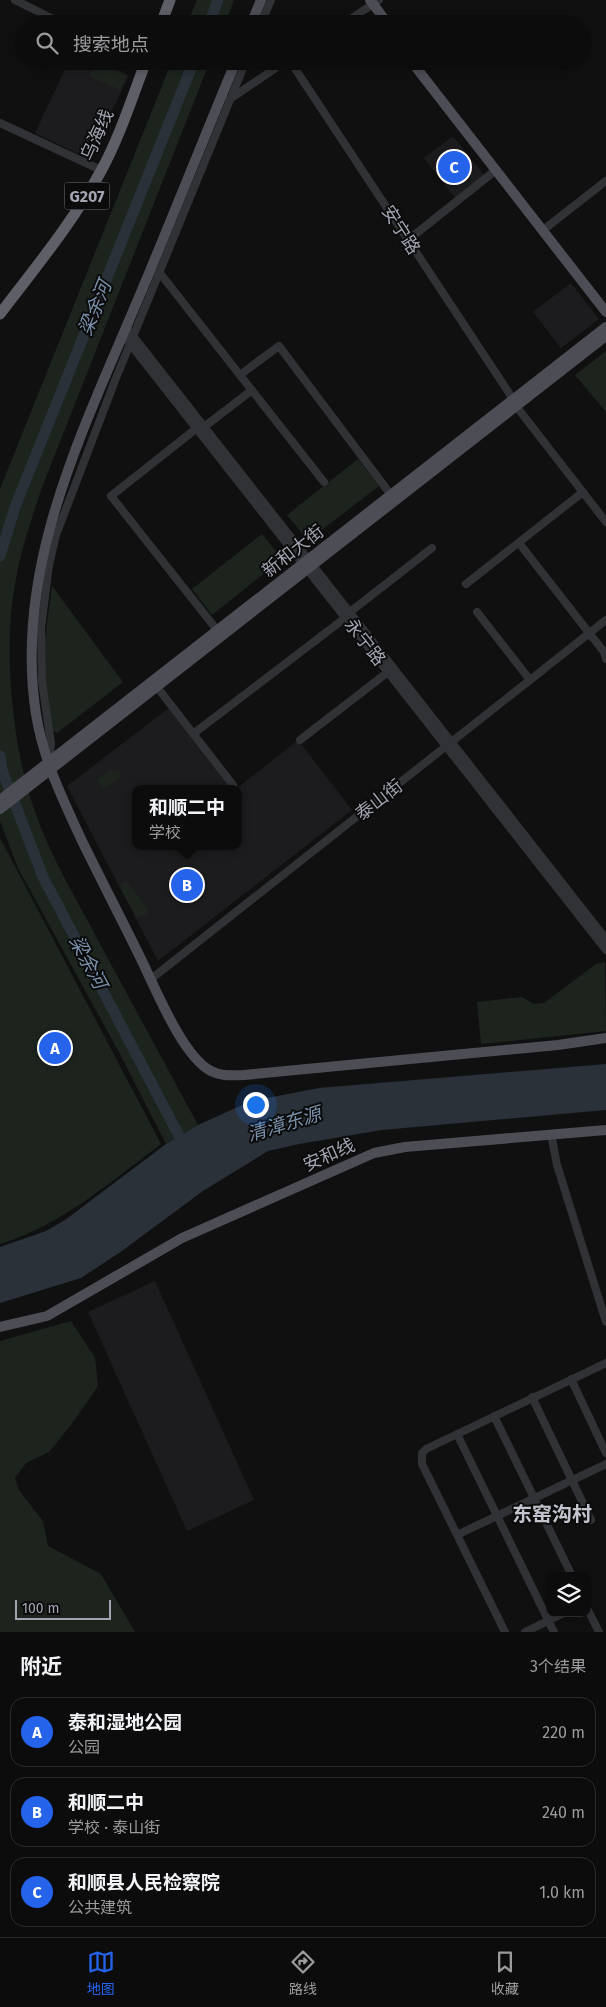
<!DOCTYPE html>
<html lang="zh">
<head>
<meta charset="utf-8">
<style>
  :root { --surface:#0c0c0d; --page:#1a1a1b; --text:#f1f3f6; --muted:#9a9b9d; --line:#2c2c2e; --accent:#2563eb }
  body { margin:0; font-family:"Fira Sans","Noto Sans SC",sans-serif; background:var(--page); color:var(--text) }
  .controls { position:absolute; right:15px; bottom:15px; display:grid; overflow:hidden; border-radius:10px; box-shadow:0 2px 8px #0003 }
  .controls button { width:45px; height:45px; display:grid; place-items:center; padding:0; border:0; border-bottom:1px solid var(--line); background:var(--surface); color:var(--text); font:25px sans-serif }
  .scale { position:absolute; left:15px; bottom:12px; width:96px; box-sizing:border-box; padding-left:5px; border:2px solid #a2a5b1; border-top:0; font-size:14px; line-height:18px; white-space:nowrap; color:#a2a5b1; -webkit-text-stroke:4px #0b0b0c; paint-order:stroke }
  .you { position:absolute; left:255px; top:1104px; width:18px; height:18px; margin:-12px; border:4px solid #fff; border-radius:50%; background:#1a73e8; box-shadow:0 0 0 8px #1a73e833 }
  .badge { display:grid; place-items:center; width:32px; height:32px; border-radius:50%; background:var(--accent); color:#fff; font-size:16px; font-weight:700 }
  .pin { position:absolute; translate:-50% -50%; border:2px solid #fff; box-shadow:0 1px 5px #0006 }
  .popup { position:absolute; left:132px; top:785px; width:110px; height:65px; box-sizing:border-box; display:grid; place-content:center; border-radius:10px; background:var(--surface); filter:drop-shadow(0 1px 4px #0005); font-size:16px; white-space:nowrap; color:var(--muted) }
  .popup b { font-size:19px; color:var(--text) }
  .popup::after { content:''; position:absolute; left:50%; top:100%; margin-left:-10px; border:10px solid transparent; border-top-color:var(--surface) }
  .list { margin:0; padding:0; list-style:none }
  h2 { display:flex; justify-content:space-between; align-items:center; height:65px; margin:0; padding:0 20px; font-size:21px }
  h2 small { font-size:16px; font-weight:400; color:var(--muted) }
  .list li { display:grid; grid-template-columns:32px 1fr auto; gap:15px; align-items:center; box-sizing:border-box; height:70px; margin:0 10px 10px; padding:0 10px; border:1px solid var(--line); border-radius:15px }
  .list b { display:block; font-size:19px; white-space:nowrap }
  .list p { margin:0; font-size:16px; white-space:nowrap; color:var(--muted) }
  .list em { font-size:16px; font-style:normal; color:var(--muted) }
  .icon { flex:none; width:28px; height:28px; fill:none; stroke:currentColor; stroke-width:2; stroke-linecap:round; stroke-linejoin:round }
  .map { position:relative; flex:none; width:606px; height:1632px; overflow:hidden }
  .search { position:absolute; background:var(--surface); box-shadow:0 2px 8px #0003; left:15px; right:15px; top:15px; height:55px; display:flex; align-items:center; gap:12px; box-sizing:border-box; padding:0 18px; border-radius:28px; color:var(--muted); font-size:19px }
  .sheet { height:305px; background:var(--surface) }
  nav { display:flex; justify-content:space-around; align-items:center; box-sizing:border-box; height:70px; border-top:1px solid var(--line); background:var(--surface); font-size:14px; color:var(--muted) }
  nav a { display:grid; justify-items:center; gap:2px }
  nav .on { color:var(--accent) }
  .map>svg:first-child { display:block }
  .built { fill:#1c1c1e }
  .green { fill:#1d241e }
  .water { fill:#2a3139 }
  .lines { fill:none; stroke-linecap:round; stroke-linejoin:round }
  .river { stroke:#2a3139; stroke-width:11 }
  .minor { stroke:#313236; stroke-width:8 }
  .major { stroke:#4d4e55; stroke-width:10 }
  .highway { stroke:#5e5f67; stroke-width:11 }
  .labels { text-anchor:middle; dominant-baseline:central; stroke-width:4; stroke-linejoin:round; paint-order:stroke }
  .shield { fill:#0b0b0c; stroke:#757780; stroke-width:1 }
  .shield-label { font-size:16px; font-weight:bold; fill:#a2a5b1 }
  .street-label { font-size:18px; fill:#a2a5b1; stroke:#0b0b0c }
  .water-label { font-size:19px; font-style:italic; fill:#7a90ab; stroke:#0b0b0c }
  .quarter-label { font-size:20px; font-weight:bold; fill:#c3c5ce; stroke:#0b0b0c }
</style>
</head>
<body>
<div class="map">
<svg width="606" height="1632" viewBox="0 0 606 1632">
  <rect width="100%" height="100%" fill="#101011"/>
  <path class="built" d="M 69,61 L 99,61 L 129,75 L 89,159 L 35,133 Z
    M 453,136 L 484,175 L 455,198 L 424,158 Z
    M 571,283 L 599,319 L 561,348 L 533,312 Z
    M 169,708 L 232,789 L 136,789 L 136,846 L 238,846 L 238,789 L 236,789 L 298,740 L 352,810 L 158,961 L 67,786 Z
    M 155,1281 L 254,1500 L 187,1531 L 88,1312 Z"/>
  <path class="green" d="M 197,0 L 234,0 L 225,24 L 187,24 Z
    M 96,61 L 127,76 L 120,90 L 89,76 Z
    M 172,61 L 210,61 L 41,490 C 31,521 20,552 15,584 C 3,650 12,746 34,809 C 50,856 76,898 99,942 C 132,1003 165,1064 198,1125 L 166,1144 L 121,1056 L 18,868 L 0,821 L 0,489 Z
    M 606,351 L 606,412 L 575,375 Z
    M 358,459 L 379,486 L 310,539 L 307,539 L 287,515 Z
    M 262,534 L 282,559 L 212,615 L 192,589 Z
    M 52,586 L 123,682 L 57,733 L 52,730 L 46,685 L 44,646 Z
    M 110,770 L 120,772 L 120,778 L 103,789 L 97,780 Z
    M 0,838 L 161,1144 C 110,1182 62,1225 0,1244 Z
    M 124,882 L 129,884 L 148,909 L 147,914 L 136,917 L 120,886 Z
    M 605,962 L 606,1031 L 481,1044 L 477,1002 L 522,997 L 534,1004 L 544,1003 L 596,964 Z
    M 71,1321 L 95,1358 L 98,1386 L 71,1425 L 49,1452 L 26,1463 L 15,1478 L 19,1490 L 43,1521 L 48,1546 L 101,1574 L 135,1632 L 0,1632 L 0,1341 Z"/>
  <path class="water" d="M 606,1064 L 606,1110 L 382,1130 L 299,1144 L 268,1151 L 203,1191 L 119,1253 L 81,1278 L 0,1303 L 0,1247 L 46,1231 L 65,1220 L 166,1144 L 198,1125 L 251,1101 L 319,1088 Z"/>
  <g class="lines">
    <path class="river" d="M 209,24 L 218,0
      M 0,556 L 15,507 L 194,61
      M 0,756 L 2,770 L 43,877 L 186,1149"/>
    <path class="minor" d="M 15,0 L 63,24
      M 261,24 L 271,0
      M 343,24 L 379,0
      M 290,61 L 513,399
      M 230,99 L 286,61
      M 0,123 L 101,170
      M 547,227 L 606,181
      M 408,240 L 496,170
      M 159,272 L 324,482
      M 126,327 L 606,939
      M 123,335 L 606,950
      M 240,375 L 279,346 L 391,495
      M 516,406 L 606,522
      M 204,427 L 252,390
      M 197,428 L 111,496 L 217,630
      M 519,543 L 604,652 L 606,659
      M 466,584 L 583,492
      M 350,612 L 432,548
      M 477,612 L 530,680
      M 157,687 L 233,785
      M 193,734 L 345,618
      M 300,740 L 388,672
      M 49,761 L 51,743 L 42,682 L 41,628 L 49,565 L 56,535 L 116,378 L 246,61
      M 151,979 L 606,620
      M 551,1134 L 557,1165 L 606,1322
      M 571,1379 L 606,1453
      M 532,1397 L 591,1520
      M 494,1416 L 572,1576
      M 457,1434 L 554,1632
      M 457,1535 L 606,1464
      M 587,1608 L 599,1632
      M 505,1632 L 422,1464 L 422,1453 L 426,1449 L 606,1363
      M 525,1632 L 564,1613"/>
    <path class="major" d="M 370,0 L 388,24
      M 251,24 L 261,0
      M 236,61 C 203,140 172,219 139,297 C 84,428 13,567 36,714 C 43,759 63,800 82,841 C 101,880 121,918 140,957 C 155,987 182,1056 211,1071 C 222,1077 233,1075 244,1075 L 558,1045 L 606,1038
      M 411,61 L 606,312
      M 0,800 L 606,327
      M 0,809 L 606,336
      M 0,1327 L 47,1316 L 182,1238 L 374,1153 L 405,1147 L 606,1130"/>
    <path class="highway" d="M 161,24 L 170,0
      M 0,314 C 35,268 73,222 101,171 C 120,136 132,98 146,61"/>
  </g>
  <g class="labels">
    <rect class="shield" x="64.5" y="182.5" width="45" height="27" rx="4"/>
    <g class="shield-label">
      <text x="87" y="196">G207</text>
    </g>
    <g class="street-label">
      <text transform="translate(97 135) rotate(-66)">乌海线</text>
      <text transform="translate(401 230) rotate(57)">安宁路</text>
      <text transform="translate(293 551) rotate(-38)">新和大街</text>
      <text transform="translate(365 642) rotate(52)">永宁路</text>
      <text transform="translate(379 800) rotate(-38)">泰山街</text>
      <text transform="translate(329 1155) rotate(-24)">安和线</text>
    </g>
    <g class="water-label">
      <text transform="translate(95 308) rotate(-68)">梁余河</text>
      <text transform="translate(88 962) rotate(62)">梁余河</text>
      <text transform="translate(284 1124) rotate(-17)">清漳东源</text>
    </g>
    <g class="quarter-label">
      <text x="552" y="1514">东窑沟村</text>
    </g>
  </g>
</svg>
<div class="controls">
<button><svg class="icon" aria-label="layers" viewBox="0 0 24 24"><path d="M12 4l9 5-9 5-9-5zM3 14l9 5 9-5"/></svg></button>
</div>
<div class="scale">100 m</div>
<div class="you"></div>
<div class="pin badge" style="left:55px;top:1048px">A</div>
<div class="pin badge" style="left:187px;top:885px">B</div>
<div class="popup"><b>和顺二中</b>学校</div>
<div class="pin badge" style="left:454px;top:167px">C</div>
<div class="search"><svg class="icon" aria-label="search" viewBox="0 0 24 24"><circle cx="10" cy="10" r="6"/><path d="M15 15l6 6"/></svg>搜索地点</div>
</div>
<section class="sheet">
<h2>附近<small>3个结果</small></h2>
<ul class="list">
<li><span class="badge">A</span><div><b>泰和湿地公园</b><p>公园</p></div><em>220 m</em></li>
<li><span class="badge">B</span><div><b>和顺二中</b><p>学校 · 泰山街</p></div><em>240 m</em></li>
<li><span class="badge">C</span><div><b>和顺县人民检察院</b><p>公共建筑</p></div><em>1.0 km</em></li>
</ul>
</section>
<nav>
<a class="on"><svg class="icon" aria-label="map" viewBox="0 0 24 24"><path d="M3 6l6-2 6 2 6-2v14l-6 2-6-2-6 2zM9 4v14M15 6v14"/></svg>地图</a>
<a><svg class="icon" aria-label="directions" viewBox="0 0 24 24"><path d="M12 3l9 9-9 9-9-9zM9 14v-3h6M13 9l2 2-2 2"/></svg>路线</a>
<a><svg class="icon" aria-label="saved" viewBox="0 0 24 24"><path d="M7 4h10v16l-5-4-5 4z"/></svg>收藏</a>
</nav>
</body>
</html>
